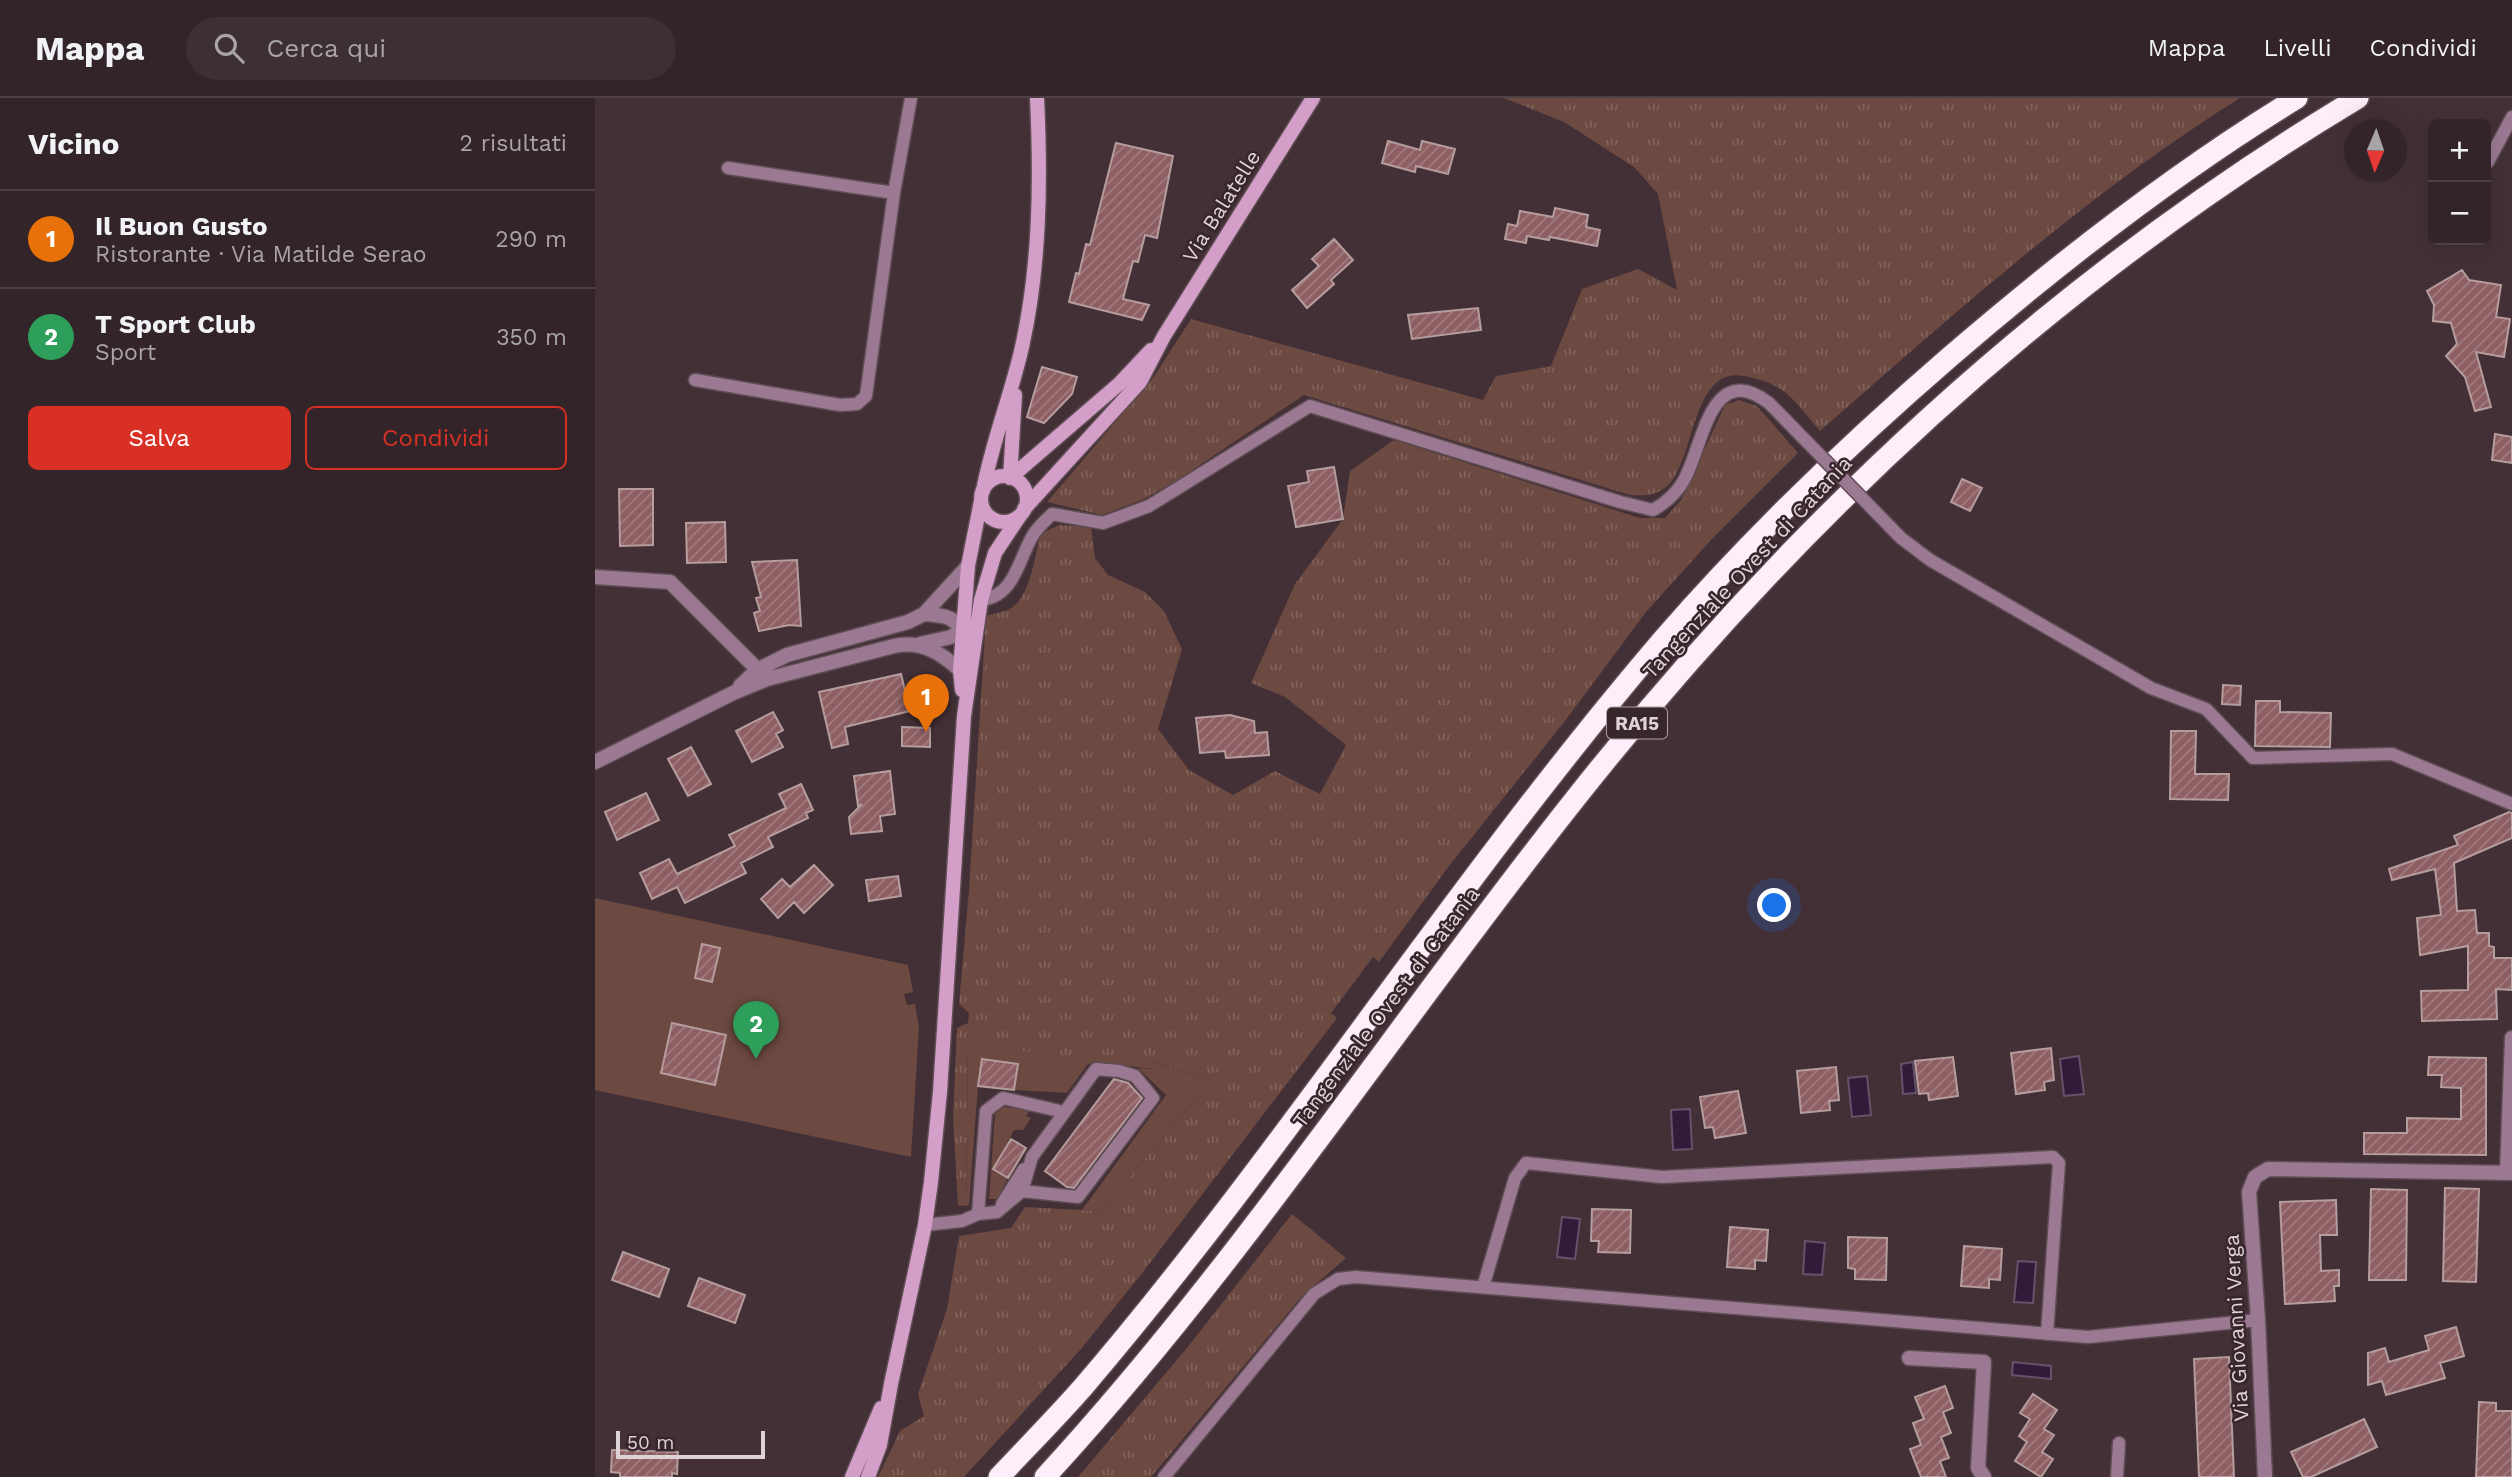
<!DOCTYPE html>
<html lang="it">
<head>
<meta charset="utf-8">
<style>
  :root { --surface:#322429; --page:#3d3035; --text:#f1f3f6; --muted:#a8a4a8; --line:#4d4146; --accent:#d93025 }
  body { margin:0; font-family:"Work Sans",sans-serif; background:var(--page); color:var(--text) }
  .controls { position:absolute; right:21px; top:21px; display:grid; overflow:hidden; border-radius:10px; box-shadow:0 7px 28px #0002 }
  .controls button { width:63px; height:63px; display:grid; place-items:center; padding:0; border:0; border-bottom:2px solid var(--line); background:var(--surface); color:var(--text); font:35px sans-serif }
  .compass { position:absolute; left:1749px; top:21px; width:63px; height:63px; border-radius:50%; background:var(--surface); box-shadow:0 7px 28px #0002; rotate:182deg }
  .scale { position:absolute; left:21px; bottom:18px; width:149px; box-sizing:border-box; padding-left:7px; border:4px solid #dfd2d6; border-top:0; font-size:19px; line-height:24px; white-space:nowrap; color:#dfd2d6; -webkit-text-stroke:5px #38262d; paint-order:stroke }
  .you { position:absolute; left:1180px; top:808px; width:24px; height:24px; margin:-18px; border:5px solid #fff; border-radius:50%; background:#1a73e8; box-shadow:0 0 0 10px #1a73e833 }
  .badge { display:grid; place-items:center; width:46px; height:46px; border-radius:50%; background:var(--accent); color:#fff; font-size:23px; font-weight:700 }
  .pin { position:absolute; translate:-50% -58px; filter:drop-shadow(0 2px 4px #0008) }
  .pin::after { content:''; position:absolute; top:37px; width:24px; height:21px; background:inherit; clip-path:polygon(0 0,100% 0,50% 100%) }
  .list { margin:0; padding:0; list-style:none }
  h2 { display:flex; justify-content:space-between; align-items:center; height:91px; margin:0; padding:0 28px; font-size:30px }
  h2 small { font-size:23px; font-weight:400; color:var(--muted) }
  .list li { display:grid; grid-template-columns:46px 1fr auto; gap:21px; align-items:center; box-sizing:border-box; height:98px; padding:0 28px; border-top:2px solid var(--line) }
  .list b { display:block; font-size:26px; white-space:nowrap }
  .list p { margin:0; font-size:23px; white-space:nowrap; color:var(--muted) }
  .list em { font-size:23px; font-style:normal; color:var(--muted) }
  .actions { display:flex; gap:14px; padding:21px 28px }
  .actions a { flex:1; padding:16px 0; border:2px solid var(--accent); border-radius:10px; text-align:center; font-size:24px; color:var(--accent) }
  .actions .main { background:var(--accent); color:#fff }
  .icon { flex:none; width:38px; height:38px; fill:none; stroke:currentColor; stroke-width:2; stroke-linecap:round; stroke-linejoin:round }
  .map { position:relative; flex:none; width:1917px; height:1379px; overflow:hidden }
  header { display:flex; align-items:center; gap:42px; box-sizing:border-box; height:98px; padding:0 35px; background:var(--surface); border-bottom:2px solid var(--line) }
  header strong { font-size:33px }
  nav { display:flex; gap:38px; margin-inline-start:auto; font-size:24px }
  .search { width:490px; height:63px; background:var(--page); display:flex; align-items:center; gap:18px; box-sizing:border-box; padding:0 24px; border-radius:38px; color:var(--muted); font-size:26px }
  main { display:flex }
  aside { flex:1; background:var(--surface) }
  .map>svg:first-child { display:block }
  .grass { fill:url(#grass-tufts) }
  .garden { fill:#6c4941 }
  .water { fill:#311b3a; stroke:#655269; stroke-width:2 }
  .building { fill:url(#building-hatch); stroke:#b59c9d; stroke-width:2 }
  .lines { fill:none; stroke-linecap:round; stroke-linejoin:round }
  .service-casing { stroke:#5f4d54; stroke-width:15 }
  .minor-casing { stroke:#5f4d54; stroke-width:17 }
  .secondary-casing { stroke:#5f4d54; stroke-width:17 }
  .motorway-casing { stroke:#5f4d54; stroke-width:24 }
  .service { stroke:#9b7993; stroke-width:12 }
  .minor { stroke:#9b7993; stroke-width:14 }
  .secondary { stroke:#d39ec7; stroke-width:14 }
  .motorway { stroke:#feeefa; stroke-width:21 }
  .service-bridge-casing { stroke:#5f4d54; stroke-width:15; stroke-linecap:butt }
  .service-bridge { stroke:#9b7993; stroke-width:12 }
  .labels { text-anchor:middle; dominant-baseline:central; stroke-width:5; stroke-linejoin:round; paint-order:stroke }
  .shield { fill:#38262d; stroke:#ad9ea3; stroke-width:2 }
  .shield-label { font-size:19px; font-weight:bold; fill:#dfd2d6 }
  .street-label { font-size:21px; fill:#dfd2d6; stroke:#38262d }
</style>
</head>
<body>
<header>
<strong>Mappa</strong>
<div class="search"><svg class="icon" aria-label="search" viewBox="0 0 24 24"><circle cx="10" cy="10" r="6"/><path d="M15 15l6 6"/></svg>Cerca qui</div>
<nav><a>Mappa</a><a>Livelli</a><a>Condividi</a></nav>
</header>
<main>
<aside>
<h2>Vicino<small>2 risultati</small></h2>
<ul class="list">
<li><span class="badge" style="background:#e8710a">1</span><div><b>Il Buon Gusto</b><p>Ristorante · Via Matilde Serao</p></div><em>290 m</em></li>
<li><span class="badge" style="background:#2e9e5b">2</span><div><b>T Sport Club</b><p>Sport</p></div><em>350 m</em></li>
</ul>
<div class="actions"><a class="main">Salva</a><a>Condividi</a></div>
</aside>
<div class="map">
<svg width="1917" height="1379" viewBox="0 0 1917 1379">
  <defs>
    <pattern id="grass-tufts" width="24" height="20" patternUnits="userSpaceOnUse" patternTransform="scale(1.75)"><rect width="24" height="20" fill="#6c4941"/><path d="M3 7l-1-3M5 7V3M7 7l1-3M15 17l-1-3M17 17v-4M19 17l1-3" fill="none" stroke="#81625c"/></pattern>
    <pattern id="building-hatch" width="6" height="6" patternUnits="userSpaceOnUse" patternTransform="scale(1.75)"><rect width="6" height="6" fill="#8d5e62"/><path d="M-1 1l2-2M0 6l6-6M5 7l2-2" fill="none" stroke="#a27c7f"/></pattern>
  </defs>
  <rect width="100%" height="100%" fill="#433037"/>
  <path class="grass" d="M 909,0 L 1645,0 C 1493,95 1359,216 1225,333 C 1198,302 1192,286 1149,278 C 1095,268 1101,365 1071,389 C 1060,398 1049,398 1035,397 L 709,297 L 584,381 L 549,401 L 507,417 L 452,404 L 558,280 L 596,221 L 888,302 L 901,278 L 956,268 L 987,191 L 1043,171 L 1082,192 L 1063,96 L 1039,69 L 969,24 Z
    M 1144,302 L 1162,308 L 1203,355 L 1116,442 L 1051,514 L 970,623 L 854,768 L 784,864 L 778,859 L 736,915 L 742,920 L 548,1174 L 485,1252 L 369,1379 L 283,1379 L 305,1333 L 329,1318 L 323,1296 L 352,1211 L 364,1138 L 416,1130 L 430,1109 L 506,1113 L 616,982 L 558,964 L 557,971 L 373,946 L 371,1108 L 363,1107 L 358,1019 L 362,930 L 373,925 L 374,915 L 364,906 L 374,792 L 391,518 C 399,515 411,514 418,509 C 435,496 441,456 445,436 L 464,427 L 496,429 L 500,460 L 513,477 L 550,494 L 569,513 L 587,551 L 563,631 L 594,672 L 638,697 L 680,673 L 725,696 L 751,647 L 690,599 L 656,585 L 700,486 L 748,421 L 755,373 L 799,342 L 1045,420 L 1070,420 L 1086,402 L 1130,307 Z
    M 697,1116 L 751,1160 L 707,1198 L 556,1379 L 483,1379 L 592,1250 Z"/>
  <path class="garden" d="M 0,800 L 313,867 L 318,894 L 309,896 L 312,907 L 320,906 L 324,929 L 316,1059 L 0,992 Z
    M 373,946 L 502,963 L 492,967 L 472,995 L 419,992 L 423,966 L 383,988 L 374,1107 L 371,1108 Z
    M 558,964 L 616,982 L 506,1113 L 487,1112 L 571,997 L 543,970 L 556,971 Z
    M 408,1009 L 435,1012 L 431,1018 L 436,1020 L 428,1032 L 419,1032 L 398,1071 L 413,1080 L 402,1101 L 394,1101 L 400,1016 Z"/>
  <path class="water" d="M 1484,958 L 1489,996 L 1469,998 L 1465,961 Z
    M 1318,964 L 1321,995 L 1308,996 L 1306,966 Z
    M 1272,978 L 1276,1017 L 1257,1019 L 1253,980 Z
    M 1095,1011 L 1097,1051 L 1078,1052 L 1076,1012 Z
    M 967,1119 L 985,1121 L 980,1161 L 962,1159 Z
    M 1210,1143 L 1230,1145 L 1227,1177 L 1208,1176 Z
    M 1423,1163 L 1441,1164 L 1438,1205 L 1419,1204 Z
    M 1418,1264 L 1456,1268 L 1456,1281 L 1417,1277 Z"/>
  <path class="building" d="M 793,43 L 825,52 L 827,43 L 860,51 L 853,76 L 821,68 L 820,74 L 787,65 Z
    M 521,45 L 578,58 L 562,140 L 550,137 L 543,164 L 538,163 L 528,201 L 554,207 L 547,222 L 474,204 L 481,175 L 484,176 L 491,146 L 495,147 Z
    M 960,110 L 993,117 L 991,129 L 1005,132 L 1002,148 L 955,139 L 954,142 L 932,138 L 931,145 L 910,141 L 913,126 L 922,128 L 925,113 L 958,119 Z
    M 739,141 L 758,162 L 736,182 L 739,186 L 712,210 L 697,192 L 724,168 L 717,161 Z
    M 1867,172 L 1874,182 L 1906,187 L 1901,219 L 1915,221 L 1909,259 L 1881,254 L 1896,309 L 1880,313 L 1870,279 L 1851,258 L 1862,246 L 1856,225 L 1838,223 L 1839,207 L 1832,193 Z
    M 883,210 L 886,232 L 817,241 L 813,217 Z
    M 447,269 L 482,279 L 477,296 L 449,325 L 432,319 Z
    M 1900,336 L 1917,339 L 1917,365 L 1897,362 Z
    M 739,369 L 748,421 L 701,429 L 693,388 L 714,384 L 712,373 Z
    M 1367,381 L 1387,390 L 1375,413 L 1356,404 Z
    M 24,391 L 58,391 L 58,447 L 25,448 Z
    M 130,424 L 131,464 L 92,465 L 91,425 Z
    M 202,462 L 206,528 L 194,527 L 164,533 L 159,515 L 165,513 L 161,500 L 166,499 L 157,464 Z
    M 306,576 L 315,613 L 250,629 L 253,646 L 237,650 L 224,594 Z
    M 1628,587 L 1646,588 L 1645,607 L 1627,606 Z
    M 1661,603 L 1685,603 L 1685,614 L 1736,615 L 1735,649 L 1660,648 Z
    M 178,614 L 188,632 L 181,636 L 188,649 L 157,664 L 141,633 Z
    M 635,617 L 659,623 L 660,635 L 672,634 L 674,657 L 631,660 L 630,653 L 605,655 L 601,620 Z
    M 307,629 L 335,630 L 335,649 L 307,648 Z
    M 1576,633 L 1601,633 L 1600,676 L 1634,676 L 1633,702 L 1575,701 Z
    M 96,649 L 116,686 L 93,698 L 73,661 Z
    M 295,673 L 300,716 L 285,718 L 287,733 L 256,736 L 254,719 L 267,706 L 263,708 L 259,678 Z
    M 206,686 L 218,712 L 211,715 L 213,720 L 173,739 L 178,749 L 146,765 L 151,775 L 90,805 L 82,789 L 57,801 L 45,775 L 74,761 L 82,776 L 140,748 L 134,737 L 191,710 L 184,696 Z
    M 51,695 L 64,722 L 22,742 L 10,714 Z
    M 1914,714 L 1917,715 L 1917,740 L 1859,765 L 1862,813 L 1880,812 L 1882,835 L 1894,835 L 1894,848 L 1899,849 L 1899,860 L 1917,860 L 1917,892 L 1901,891 L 1902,921 L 1827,923 L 1826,893 L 1873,892 L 1873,848 L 1825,857 L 1822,820 L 1846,817 L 1840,771 L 1797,782 L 1794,771 L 1863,747 L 1859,738 Z
    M 219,767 L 238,787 L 209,815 L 199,804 L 183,820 L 166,801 L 187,781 L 195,789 Z
    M 303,778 L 306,798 L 274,803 L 271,782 Z
    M 107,846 L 125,850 L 117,884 L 100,880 Z
    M 77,925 L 131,937 L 120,987 L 66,975 Z
    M 1456,950 L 1459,982 L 1449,984 L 1450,992 L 1421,996 L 1416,955 Z
    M 1358,959 L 1363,998 L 1334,1002 L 1333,995 L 1324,996 L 1320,963 Z
    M 1834,959 L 1891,960 L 1891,1057 L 1769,1056 L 1769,1035 L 1812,1035 L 1812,1020 L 1866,1021 L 1866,990 L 1846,989 L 1847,977 L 1833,977 Z
    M 387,961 L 423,966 L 419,992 L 383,988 Z
    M 1241,969 L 1244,1002 L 1234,1003 L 1235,1012 L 1206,1015 L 1202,973 Z
    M 519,981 L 533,985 L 547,1000 L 479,1090 L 472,1089 L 450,1073 Z
    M 1143,993 L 1151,1035 L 1120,1040 L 1118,1029 L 1110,1030 L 1105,999 Z
    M 416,1041 L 431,1050 L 413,1080 L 398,1071 Z
    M 1850,1090 L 1884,1091 L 1881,1184 L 1848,1183 Z
    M 1776,1091 L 1812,1092 L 1811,1182 L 1774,1182 Z
    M 1741,1102 L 1742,1137 L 1725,1137 L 1726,1173 L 1744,1172 L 1744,1188 L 1739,1188 L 1740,1203 L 1690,1206 L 1685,1104 Z
    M 997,1111 L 1036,1112 L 1035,1155 L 1003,1154 L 1004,1143 L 996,1143 Z
    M 1135,1129 L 1173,1132 L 1171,1163 L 1160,1162 L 1160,1171 L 1132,1169 Z
    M 1253,1139 L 1292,1140 L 1291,1182 L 1260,1181 L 1260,1171 L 1253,1170 Z
    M 1369,1148 L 1407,1151 L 1405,1182 L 1394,1181 L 1394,1190 L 1366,1188 Z
    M 28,1154 L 74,1171 L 64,1199 L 17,1182 Z
    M 104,1180 L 150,1197 L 140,1225 L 93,1208 Z
    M 1861,1229 L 1869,1258 L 1845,1265 L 1850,1280 L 1791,1297 L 1787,1283 L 1773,1287 L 1773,1255 L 1790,1250 L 1794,1264 L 1834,1252 L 1830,1238 Z
    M 1634,1259 L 1639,1379 L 1604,1379 L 1599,1261 Z
    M 1350,1288 L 1358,1310 L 1348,1314 L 1356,1335 L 1346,1339 L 1354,1360 L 1345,1363 L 1351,1379 L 1326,1379 L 1315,1351 L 1326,1347 L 1318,1325 L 1329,1321 L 1320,1299 Z
    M 1438,1296 L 1462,1312 L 1449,1331 L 1459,1337 L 1447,1354 L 1458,1361 L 1446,1379 L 1420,1363 L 1432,1344 L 1424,1338 L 1435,1321 L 1425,1315 Z
    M 1884,1304 L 1901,1305 L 1901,1313 L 1917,1313 L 1917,1379 L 1881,1379 Z
    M 1769,1321 L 1782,1349 L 1716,1379 L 1708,1379 L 1696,1354 Z
    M 17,1352 L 83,1354 L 82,1376 L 77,1375 L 77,1379 L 25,1379 L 25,1375 L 16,1374 Z"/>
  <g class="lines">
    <defs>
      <path id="service" d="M 1893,64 L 1917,19
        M 133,70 L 299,95
        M 100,282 L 245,307 L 262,306 L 271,298 L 299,95 L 316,0
        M 1306,440 L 1335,462 L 1556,590 L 1611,611 L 1658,660 L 1797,656 L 1917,706
        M 386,502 C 420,498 423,462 438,437 C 443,429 450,423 457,416 L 508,425 L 554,408 L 715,308 L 1025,404 L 1058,412 C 1072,404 1082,395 1089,382 C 1109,346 1115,261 1174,305
        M 407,1106 L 429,1071
        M 383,1116 L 391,1013 L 408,1000 L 469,1014
        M 330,1127 L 367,1123 L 383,1116 L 402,1114 L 427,1093 L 437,1059 L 501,971 L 524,973 L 540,978 L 558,1000 L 483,1099 L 427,1093
        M 888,1189 L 920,1080 L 931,1065 L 1067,1079 L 1458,1059 L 1464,1065 L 1452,1236
        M 569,1379 L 719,1196 L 743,1181 L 761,1179 L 1493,1239 L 1663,1222
        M 1522,1379 L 1524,1345"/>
      <path id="minor" d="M 0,479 L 75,484 L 167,576
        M 329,516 C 354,518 358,518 373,539
        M 325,546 L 356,539 L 374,527
        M 145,588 L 162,572 L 192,557 L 313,524 L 329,516 L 373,468
        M 0,664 L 138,595 L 172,581 L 299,548 C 326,542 346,555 365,572
        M 1912,1075 L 1917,940
        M 1314,1260 L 1389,1264 L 1383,1370 L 1389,1379
        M 1670,1379 L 1663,1222 L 1654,1094 L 1660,1079 L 1673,1071 L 1917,1075"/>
      <path id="secondary" d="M386 401a23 23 0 1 1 46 0a23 23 0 1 1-46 0Z
        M 415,380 L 524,286 L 556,252
        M 415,380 L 420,297
        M 388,393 C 397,344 416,298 427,249 C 445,168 446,83 442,0
        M 429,411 L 545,284 L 569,238 L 718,0
        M 367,592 L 365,572 L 373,468 L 386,403
        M 257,1379 L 286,1310
        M 273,1379 L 285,1347 L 296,1286 L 330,1127 L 336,1084 L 345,994 L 369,618 L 386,502 L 400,455 L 424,419"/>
      <path id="motorway" d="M 404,1379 C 432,1349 462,1319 489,1288 C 694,1048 864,779 1070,539 C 1158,438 1255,345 1357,257 C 1465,164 1579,75 1702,0
        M 450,1379 C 646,1166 804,922 984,696 C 1203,420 1461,181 1763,0"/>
    </defs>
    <use href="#service" class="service-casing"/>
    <use href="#minor" class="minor-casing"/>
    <use href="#secondary" class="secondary-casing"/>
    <use href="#motorway" class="motorway-casing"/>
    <use href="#service" class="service"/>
    <use href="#minor" class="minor"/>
    <use href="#secondary" class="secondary"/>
    <use href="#motorway" class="motorway"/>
    <defs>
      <path id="service-bridge" d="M 1174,305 L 1306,440"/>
    </defs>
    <use href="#service-bridge" class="service-bridge-casing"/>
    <use href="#service-bridge" class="service-bridge"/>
  </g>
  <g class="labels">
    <rect class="shield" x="1012" y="609.5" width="60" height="31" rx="5"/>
    <g class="shield-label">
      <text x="1042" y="625">RA15</text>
    </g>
    <g class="street-label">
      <text transform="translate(626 108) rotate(-58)">Via Balatelle</text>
      <text transform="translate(1152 469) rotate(-47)">Tangenziale Ovest di Catania</text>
      <text transform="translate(791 909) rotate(-53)">Tangenziale Ovest di Catania</text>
      <text transform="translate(1641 1230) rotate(-93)">Via Giovanni Verga</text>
    </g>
  </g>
</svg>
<div class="controls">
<button>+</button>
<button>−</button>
</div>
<svg class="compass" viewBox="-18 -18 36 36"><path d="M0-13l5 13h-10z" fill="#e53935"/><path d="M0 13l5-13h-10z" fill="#a8a4a8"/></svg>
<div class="scale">50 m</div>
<div class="you"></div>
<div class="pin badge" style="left:331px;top:634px;background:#e8710a">1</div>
<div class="pin badge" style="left:161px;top:961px;background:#2e9e5b">2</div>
</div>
</main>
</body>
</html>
